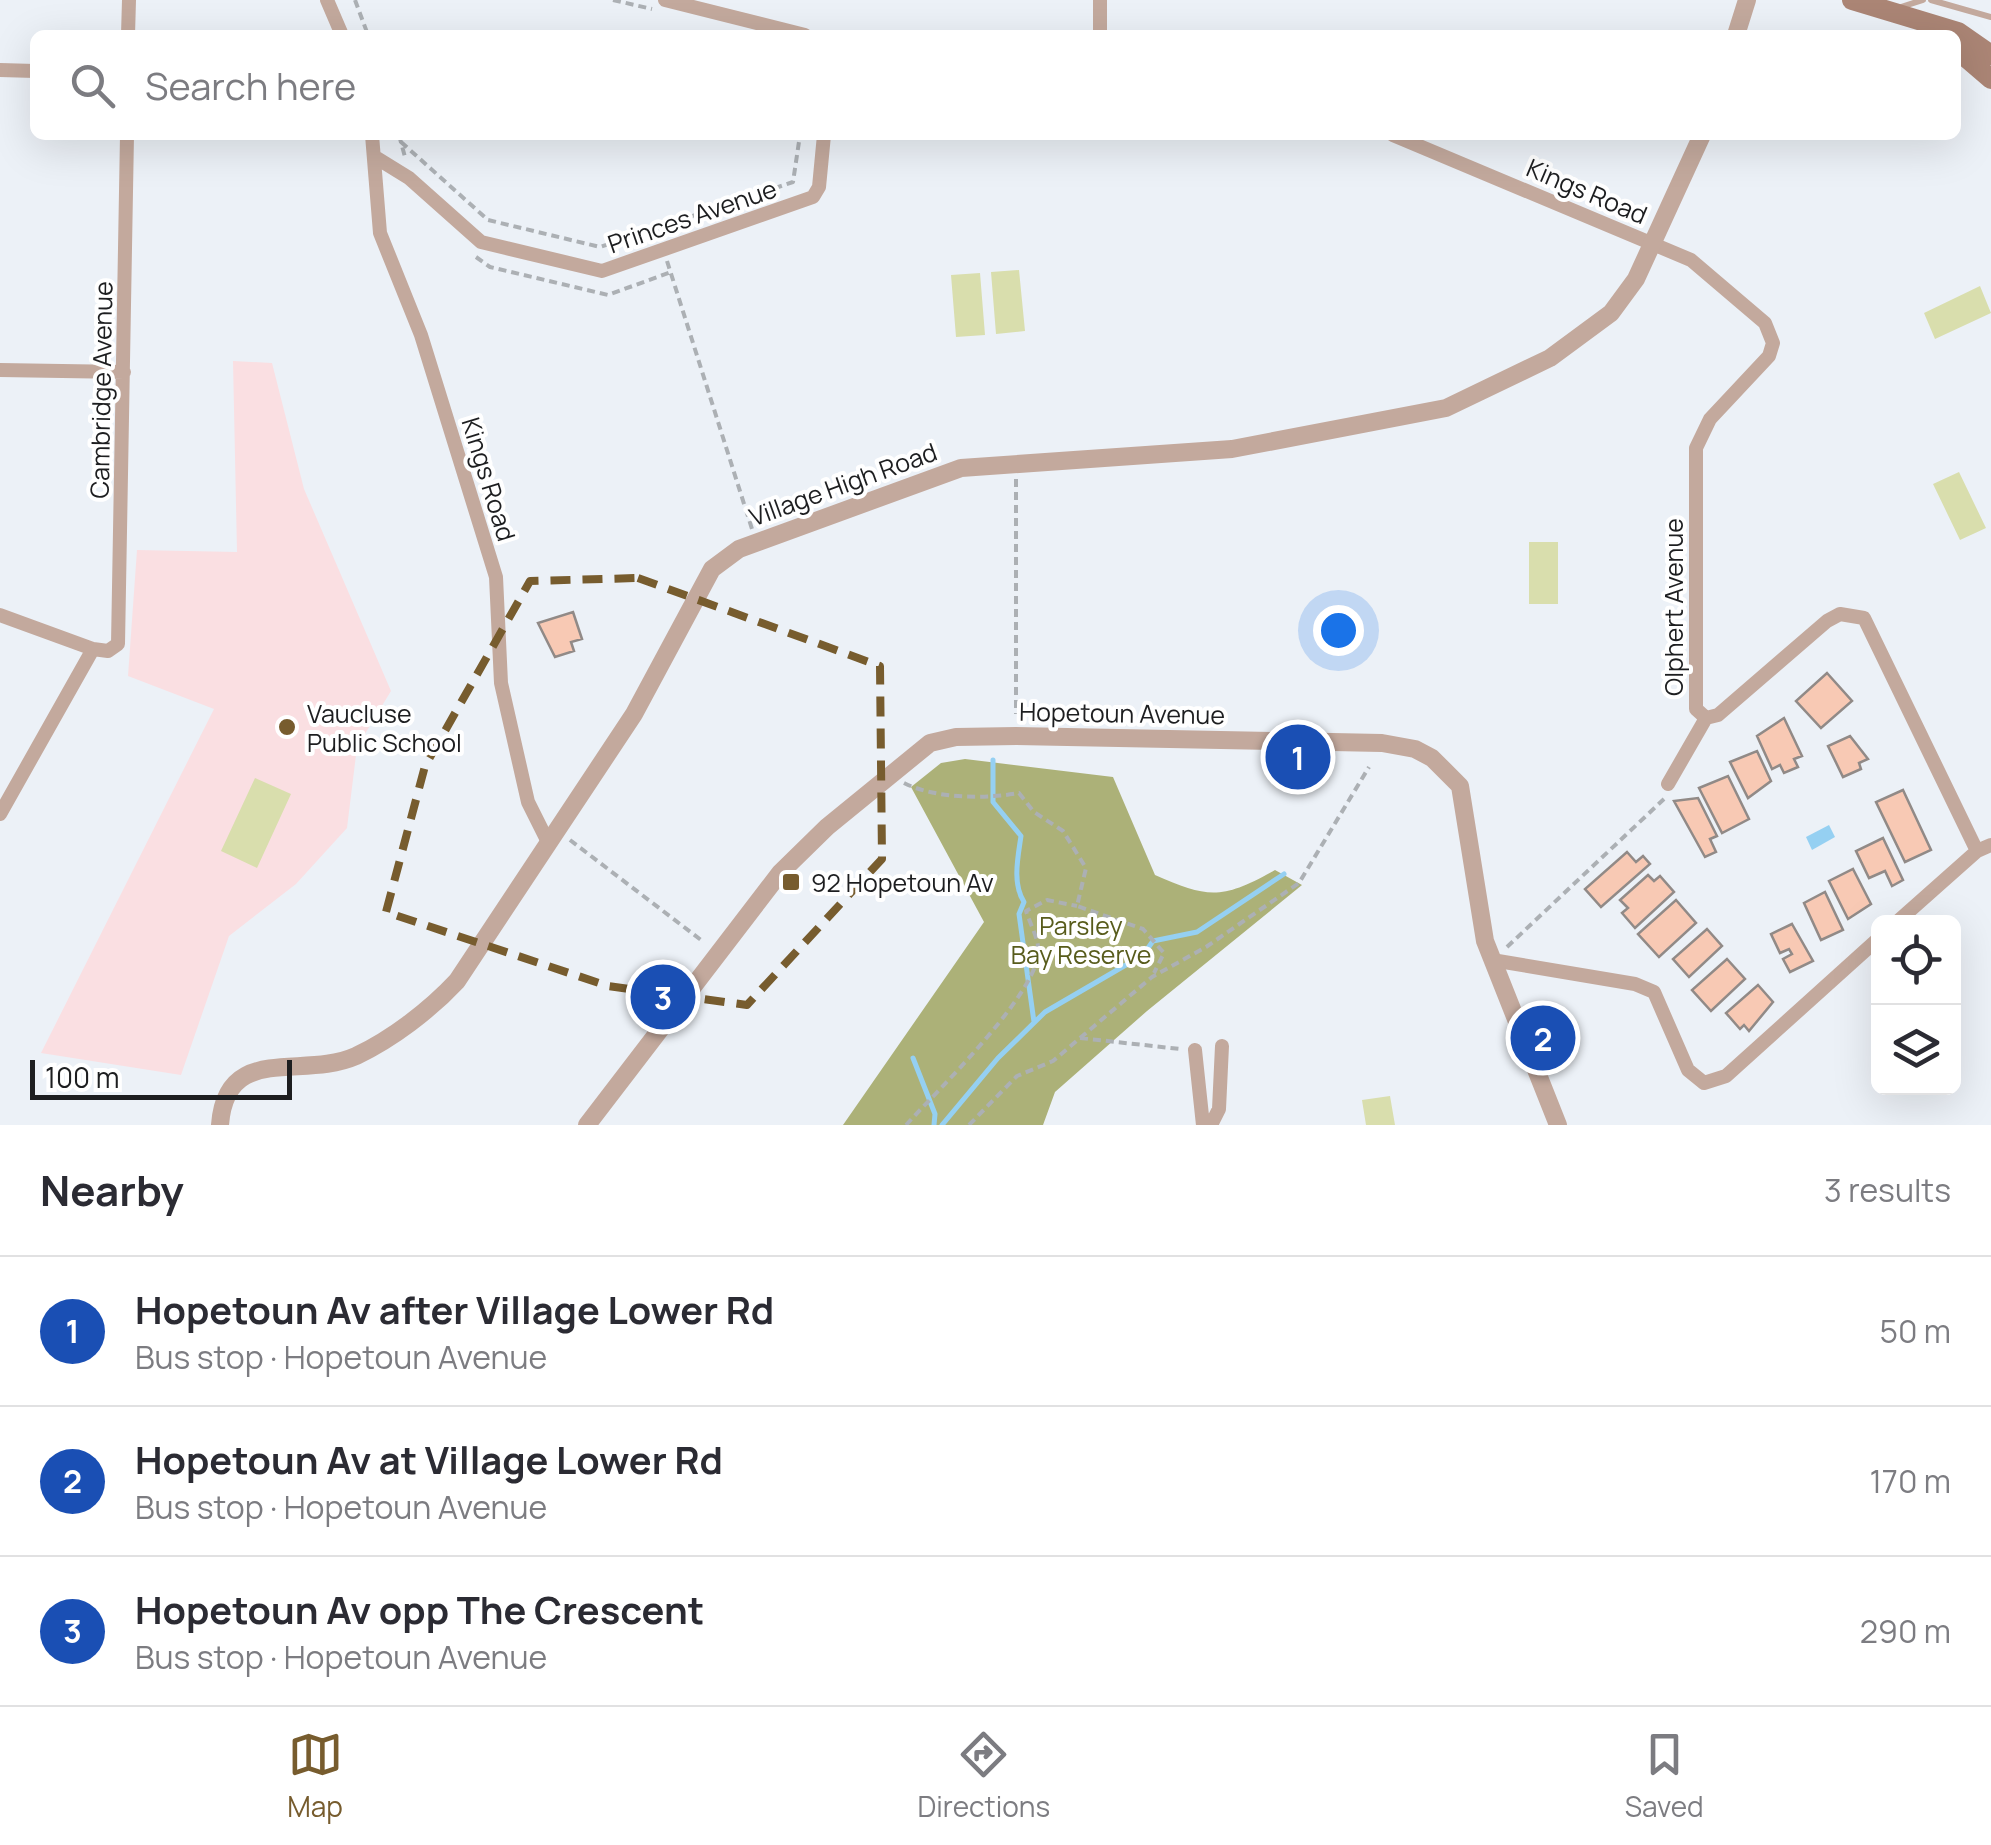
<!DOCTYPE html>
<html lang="en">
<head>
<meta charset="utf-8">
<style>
  :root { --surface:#fff; --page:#f2f2f3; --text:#2b2b33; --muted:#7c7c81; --line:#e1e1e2; --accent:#775c2e }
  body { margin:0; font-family:Manrope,sans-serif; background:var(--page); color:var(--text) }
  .controls { position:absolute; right:30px; bottom:30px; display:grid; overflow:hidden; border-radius:15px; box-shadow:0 10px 40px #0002 }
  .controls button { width:90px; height:90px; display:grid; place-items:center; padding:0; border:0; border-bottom:2px solid var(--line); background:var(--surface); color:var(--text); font:50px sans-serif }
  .scale { position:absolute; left:30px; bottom:25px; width:262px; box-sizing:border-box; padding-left:10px; border:5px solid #1d1e20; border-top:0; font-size:28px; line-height:35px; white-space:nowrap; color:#1d1e20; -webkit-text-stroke:8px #fff; paint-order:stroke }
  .you { position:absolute; left:1338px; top:630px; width:35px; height:35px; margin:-25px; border:8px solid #fff; border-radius:50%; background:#1a73e8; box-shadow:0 0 0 15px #1a73e833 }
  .badge { display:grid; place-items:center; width:65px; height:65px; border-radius:50%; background:var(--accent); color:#fff; font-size:32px; font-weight:700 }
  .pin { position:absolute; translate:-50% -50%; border:5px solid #fff; box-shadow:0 2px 10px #0006 }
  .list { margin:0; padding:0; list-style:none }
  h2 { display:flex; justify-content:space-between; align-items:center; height:130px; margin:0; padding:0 40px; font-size:42px }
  h2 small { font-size:32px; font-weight:400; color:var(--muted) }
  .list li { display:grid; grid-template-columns:65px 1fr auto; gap:30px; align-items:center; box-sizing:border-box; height:150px; padding:0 40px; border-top:2px solid var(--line) }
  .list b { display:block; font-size:38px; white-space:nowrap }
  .list p { margin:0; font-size:32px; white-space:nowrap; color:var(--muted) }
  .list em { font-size:32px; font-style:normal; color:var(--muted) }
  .icon { flex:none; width:55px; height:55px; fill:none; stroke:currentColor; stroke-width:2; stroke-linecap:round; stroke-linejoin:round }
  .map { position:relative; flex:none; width:1991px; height:1125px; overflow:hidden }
  .search { position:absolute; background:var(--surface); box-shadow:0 10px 40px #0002; left:30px; right:30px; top:30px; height:110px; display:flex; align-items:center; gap:25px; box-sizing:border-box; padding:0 35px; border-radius:15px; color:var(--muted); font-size:38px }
  .sheet { height:580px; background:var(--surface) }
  nav { display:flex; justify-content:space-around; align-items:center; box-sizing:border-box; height:140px; border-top:2px solid var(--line); background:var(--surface); font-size:28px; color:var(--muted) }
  nav a { display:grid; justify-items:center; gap:5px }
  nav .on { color:var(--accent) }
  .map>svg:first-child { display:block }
  .education { fill:#fadfe2 }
  .green { fill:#d9dead }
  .forest { fill:#acb178 }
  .water { fill:#95d0f2 }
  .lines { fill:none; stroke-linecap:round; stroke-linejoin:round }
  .stream { stroke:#95d0f2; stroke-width:5 }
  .building { fill:#f8c9b4; stroke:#918a87; stroke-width:2.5 }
  .path { stroke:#acb0b4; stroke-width:4; stroke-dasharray:8 5; stroke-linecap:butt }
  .service { stroke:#c3a99d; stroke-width:6 }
  .minor { stroke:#c3a99d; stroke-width:14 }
  .tertiary { stroke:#c3a99d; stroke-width:18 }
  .secondary { stroke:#ab8575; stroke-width:20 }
  .marked { fill:none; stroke:#775c2e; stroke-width:8; stroke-dasharray:20 12; stroke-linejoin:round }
  .poi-dot { fill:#775c2e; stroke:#fff; stroke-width:4 }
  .labels { text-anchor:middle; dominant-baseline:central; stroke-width:8; stroke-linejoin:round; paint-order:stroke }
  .street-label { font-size:25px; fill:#1d1e20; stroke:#fff }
  .poi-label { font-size:25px; fill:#1d1e20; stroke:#fff; text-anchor:start }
  .park-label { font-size:25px; fill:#585c1c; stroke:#fff }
</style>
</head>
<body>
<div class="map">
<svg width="1991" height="1125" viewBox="0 0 1991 1125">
  <rect width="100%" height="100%" fill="#ecf1f7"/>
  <path class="education" d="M 233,361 L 272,363 L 304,489 L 391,691 L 357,747 L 347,828 L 296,884 L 229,936 L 181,1075 L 41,1053 L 214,709 L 128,676 L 137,550 L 237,552 Z"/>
  <path class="green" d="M 1019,270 L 1025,331 L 996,334 L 991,272 Z
    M 980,273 L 985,335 L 956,337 L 951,275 Z
    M 1980,286 L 1991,313 L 1935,339 L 1924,313 Z
    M 1959,472 L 1986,528 L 1960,540 L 1933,484 Z
    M 1529,542 L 1558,542 L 1558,604 L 1529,604 Z
    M 255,778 L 291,794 L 257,868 L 221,851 Z
    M 1390,1096 L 1395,1125 L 1366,1125 L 1362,1100 Z"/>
  <path class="forest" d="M 965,759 L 1113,777 L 1155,875 C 1209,899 1223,899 1275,870 L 1302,885 L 1147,1011 L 1055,1092 L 1043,1125 L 843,1125 L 984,922 L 911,787 L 941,763 Z"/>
  <path class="water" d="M 1829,825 L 1835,837 L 1812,850 L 1806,837 Z"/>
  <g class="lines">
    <path class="stream" d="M 993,760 L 993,802 L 1021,836 C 1018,857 1012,883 1024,902 L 1019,914 L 1034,1022
      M 913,1058 L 935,1114 L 934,1125
      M 942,1125 L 998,1058 L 1045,1012 L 1143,955 L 1153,941 L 1197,932 L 1284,874"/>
  </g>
  <path class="building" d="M 573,612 L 582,639 L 571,642 L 574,651 L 555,657 L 538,623 Z
    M 1827,673 L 1852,701 L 1821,728 L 1796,701 Z
    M 1784,718 L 1802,756 L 1794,759 L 1798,767 L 1784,773 L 1780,765 L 1772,769 L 1757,736 Z
    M 1850,736 L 1868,759 L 1859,763 L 1861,769 L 1843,777 L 1828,746 Z
    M 1757,751 L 1771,781 L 1748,798 L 1730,762 Z
    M 1728,776 L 1749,819 L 1722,833 L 1699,788 Z
    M 1903,790 L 1931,850 L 1905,862 L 1876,802 Z
    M 1698,798 L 1717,836 L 1710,839 L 1716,852 L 1705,857 L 1674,801 Z
    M 1883,838 L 1903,880 L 1892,886 L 1885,871 L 1869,878 L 1856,851 Z
    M 1627,852 L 1636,862 L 1643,856 L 1650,864 L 1601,907 L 1585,889 Z
    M 1853,869 L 1871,904 L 1848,919 L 1829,881 Z
    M 1648,875 L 1654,881 L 1660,876 L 1674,892 L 1635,928 L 1622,913 L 1628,908 L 1620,900 Z
    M 1825,892 L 1843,930 L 1821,940 L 1804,903 Z
    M 1676,900 L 1696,923 L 1659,957 L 1638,934 Z
    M 1792,924 L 1813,961 L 1790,972 L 1783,959 L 1792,954 L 1789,949 L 1780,953 L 1771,934 Z
    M 1707,929 L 1722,946 L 1689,977 L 1673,959 Z
    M 1727,959 L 1745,979 L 1711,1011 L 1692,990 Z
    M 1758,985 L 1773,1002 L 1749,1031 L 1744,1025 L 1740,1029 L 1726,1013 Z"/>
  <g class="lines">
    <path class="path" d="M 355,0 L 368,35
      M 613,0 L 652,9
      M 399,135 L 405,157
      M 401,142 L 488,220 L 600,247 L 793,182 L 800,135
      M 476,257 L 490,267 L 608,295 L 671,272
      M 667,261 L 752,529
      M 1016,479 L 1016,714
      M 904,783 C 936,799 985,799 1019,793 L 1034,812 L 1063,831 L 1086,868 L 1077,906 L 1143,929 L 1164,953 L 1154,973
      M 570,840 L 701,940
      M 1507,947 L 1664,799
      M 1080,1038 L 1180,1049
      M 906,1125 C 939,1089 1030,1001 1038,956 C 1041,943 1030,924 1026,911 L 1047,900 L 1077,906
      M 969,1125 L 1017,1076 L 1053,1061 L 1152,977 L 1206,947 L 1299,883 L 1369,767"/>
    <path class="service" d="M 1931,0 L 1991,17
      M 1901,7 L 1923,0"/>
    <path class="minor" d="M 327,0 L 342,35
      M 665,0 L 805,35
      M 1100,0 L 1100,35
      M 128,35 L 129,0
      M 0,70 L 35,71
      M 372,135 L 380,233 L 421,335 L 496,577 L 501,683 L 528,802 L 547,840
      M 1393,135 L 1691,260 L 1765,323 L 1773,343 L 1769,356 L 1710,419 L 1696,448 L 1696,709 L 1706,718 L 1718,715 L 1827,621 L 1840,614 L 1864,618 L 1977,851
      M 375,157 L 409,178 L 481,242 L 602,271 L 813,197 L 819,187 L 824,135
      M 0,370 L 124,372
      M 0,615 L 93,649 L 108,651 L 118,644 L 127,135
      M 1668,784 L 1706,718
      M 0,814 L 93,649
      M 1897,922 L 1977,851 L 1991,845
      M 1492,960 L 1635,984 L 1654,992 L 1688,1070 L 1704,1083 L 1726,1076 L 1878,939
      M 1195,1050 L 1203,1125
      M 1211,1125 L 1219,1109 L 1222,1046"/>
    <path class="tertiary" d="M 1736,35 L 1747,0
      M 220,1125 C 226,1042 302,1080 356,1056 C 392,1039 430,1010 457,981 L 634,714 L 712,569 L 739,549 L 961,468 L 1232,449 L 1446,408 L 1550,358 L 1611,313 L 1636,279 L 1702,135
      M 587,1125 L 780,873 L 827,827 L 930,743 L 956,737 L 1016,736 L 1382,743 L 1415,749 L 1432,758 L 1460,786 L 1485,941 L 1558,1125"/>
    <path class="secondary" d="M 1852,0 L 1958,32 L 1991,55
      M 1956,49 L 1991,79"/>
  </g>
  <path class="marked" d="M 638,578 L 880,666 L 882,859 L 747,1005 L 608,986 L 386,912 L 425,766 L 530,581 Z"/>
  <g class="poi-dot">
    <circle cx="287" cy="727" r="10"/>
    <rect x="781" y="872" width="20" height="20" rx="5"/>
  </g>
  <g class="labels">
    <g class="street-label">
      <text transform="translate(1587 191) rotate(23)">Kings Road</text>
      <text transform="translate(692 216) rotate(-19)">Princes Avenue</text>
      <text transform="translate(101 390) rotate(-89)">Cambridge Avenue</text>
      <text transform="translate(489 479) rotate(73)">Kings Road</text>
      <text transform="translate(843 484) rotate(-20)">Village High Road</text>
      <text transform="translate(1673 607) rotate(-90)">Olphert Avenue</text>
      <text transform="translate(1122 713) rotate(1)">Hopetoun Avenue</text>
    </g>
    <g class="poi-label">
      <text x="307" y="713">Vaucluse<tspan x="307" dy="29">Public School</tspan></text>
      <text x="811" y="882">92 Hopetoun Av</text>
    </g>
    <g class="park-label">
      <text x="1081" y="925">Parsley<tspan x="1081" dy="29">Bay Reserve</tspan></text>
    </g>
  </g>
</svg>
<div class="controls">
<button><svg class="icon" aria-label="locate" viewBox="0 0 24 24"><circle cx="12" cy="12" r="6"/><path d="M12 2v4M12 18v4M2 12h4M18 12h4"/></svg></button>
<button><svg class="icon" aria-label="layers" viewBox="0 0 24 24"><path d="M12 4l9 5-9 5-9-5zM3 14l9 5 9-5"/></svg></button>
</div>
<div class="scale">100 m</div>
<div class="you"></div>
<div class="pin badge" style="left:1298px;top:757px;background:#1a4fb4">1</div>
<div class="pin badge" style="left:1543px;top:1038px;background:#1a4fb4">2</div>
<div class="pin badge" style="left:663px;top:997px;background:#1a4fb4">3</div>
<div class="search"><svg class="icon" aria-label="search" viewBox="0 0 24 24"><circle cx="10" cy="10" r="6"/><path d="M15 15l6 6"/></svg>Search here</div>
</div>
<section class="sheet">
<h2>Nearby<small>3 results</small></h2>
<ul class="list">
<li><span class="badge" style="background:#1a4fb4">1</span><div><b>Hopetoun Av after Village Lower Rd</b><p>Bus stop · Hopetoun Avenue</p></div><em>50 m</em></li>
<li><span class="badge" style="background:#1a4fb4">2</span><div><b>Hopetoun Av at Village Lower Rd</b><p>Bus stop · Hopetoun Avenue</p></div><em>170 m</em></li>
<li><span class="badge" style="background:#1a4fb4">3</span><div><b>Hopetoun Av opp The Crescent</b><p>Bus stop · Hopetoun Avenue</p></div><em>290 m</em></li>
</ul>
</section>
<nav>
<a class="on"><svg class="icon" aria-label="map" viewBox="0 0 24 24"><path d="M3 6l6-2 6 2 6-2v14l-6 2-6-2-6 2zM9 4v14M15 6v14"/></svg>Map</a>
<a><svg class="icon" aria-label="directions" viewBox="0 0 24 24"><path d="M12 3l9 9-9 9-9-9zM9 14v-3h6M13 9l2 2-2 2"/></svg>Directions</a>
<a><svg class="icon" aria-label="saved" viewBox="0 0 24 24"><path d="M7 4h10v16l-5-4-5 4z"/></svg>Saved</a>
</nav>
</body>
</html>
